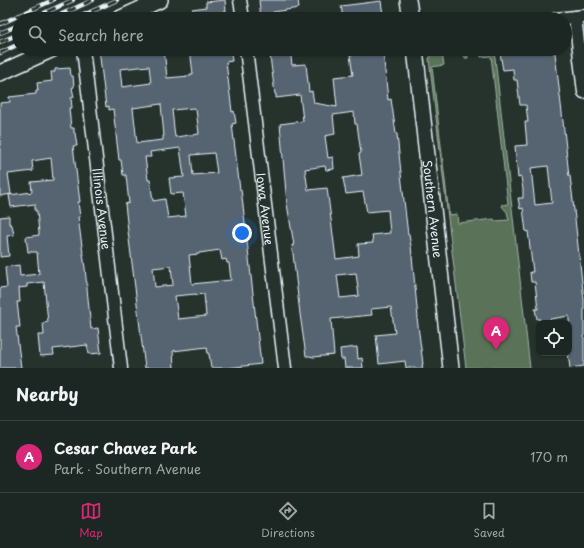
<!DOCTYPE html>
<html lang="en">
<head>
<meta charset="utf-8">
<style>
  :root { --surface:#1c2622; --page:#252e2a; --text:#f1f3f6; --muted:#a0a5a5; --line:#3a4340; --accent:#db2777 }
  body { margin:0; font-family:"Playpen Sans",sans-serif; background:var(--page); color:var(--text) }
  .controls { position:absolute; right:12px; bottom:12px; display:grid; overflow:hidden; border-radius:8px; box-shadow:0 1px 3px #0004 }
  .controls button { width:36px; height:36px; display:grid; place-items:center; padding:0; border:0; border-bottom:1px solid var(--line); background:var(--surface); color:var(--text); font:20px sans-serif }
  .you { position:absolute; left:242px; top:233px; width:14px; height:14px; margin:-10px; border:3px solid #fff; border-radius:50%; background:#1a73e8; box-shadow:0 0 0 6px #1a73e833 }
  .badge { display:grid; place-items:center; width:26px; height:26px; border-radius:50%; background:var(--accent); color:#fff; font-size:13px; font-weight:700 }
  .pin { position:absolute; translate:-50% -33px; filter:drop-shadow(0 1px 2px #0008) }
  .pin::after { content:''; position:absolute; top:21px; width:14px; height:12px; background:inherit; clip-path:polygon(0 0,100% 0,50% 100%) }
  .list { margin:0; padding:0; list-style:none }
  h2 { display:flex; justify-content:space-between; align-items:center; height:52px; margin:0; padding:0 16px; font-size:17px }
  h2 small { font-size:13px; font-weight:400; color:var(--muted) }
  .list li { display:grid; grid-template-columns:26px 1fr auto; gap:12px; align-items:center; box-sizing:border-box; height:72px; padding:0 16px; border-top:1px solid var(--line) }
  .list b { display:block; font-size:15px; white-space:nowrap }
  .list p { margin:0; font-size:13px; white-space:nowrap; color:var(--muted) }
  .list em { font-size:13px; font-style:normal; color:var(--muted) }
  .icon { flex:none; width:22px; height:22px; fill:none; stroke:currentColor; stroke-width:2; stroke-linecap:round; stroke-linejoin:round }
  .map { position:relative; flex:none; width:584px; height:368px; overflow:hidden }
  .search { position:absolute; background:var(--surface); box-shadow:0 1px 3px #0004; left:12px; right:12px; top:12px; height:44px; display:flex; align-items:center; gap:10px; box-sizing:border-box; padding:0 14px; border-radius:22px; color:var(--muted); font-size:15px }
  .sheet { height:124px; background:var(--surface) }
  nav { display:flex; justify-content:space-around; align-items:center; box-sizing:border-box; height:56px; border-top:1px solid var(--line); background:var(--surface); font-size:11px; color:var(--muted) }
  nav a { display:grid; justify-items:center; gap:2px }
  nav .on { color:var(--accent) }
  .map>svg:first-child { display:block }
  .green { fill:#5a7358; stroke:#a1b2a8 }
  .building { fill:#576370; stroke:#e8f1f8; fill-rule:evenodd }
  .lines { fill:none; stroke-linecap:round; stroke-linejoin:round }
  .minor-casing { stroke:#e8f1f8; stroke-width:15 }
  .tertiary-casing { stroke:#e8f1f8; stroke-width:18 }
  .minor { stroke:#26332d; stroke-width:12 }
  .tertiary { stroke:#26332d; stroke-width:15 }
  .rail-casing { stroke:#e8f1f8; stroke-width:4.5 }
  .rail { stroke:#26332d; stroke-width:3; stroke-dasharray:9; stroke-linecap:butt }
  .labels { text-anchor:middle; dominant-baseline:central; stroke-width:3; stroke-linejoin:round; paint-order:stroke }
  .street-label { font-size:12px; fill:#e8f1f8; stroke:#26332d }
</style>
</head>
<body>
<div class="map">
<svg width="584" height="368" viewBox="0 0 584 368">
  <rect width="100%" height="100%" fill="#26332d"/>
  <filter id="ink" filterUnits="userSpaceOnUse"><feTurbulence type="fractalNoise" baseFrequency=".025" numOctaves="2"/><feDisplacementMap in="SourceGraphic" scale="8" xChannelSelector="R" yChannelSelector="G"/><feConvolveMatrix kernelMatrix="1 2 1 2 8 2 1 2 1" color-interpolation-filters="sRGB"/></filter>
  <g filter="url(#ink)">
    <path class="green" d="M 449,49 L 467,49 L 468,58 L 465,58 L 464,50 L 442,53 L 444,65 L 432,67 L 449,215 L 457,214 L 458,223 L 494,219 L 495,221 L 509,220 L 507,212 L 501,205 L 508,204 L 491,56 L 481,57 L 480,49 L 494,49 L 530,368 L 466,368 L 429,59 C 432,49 441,50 449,49 Z"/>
    <path class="building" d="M 225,0 L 226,11 L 224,11 L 225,19 L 193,19 L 192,9 L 206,7 L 206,2 Z
      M 259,0 L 298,0 L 299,8 L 273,12 L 274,19 L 261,19 Z
      M 381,1 L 383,15 L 352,19 L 348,19 L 347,16 L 343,17 L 341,6 Z
      M 99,49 L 164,49 L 167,78 L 190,76 L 190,74 L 193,74 L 190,49 L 228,49 L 229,52 L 231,53 L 232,61 L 226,62 L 232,112 L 234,111 L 236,123 L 232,124 L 240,190 L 241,190 L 242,197 L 261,364 L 227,368 L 211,368 L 209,354 L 208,354 L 207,347 L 173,351 L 174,368 L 145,368 L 128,231 L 125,204 L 129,203 L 126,175 L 123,175 L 121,160 L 119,160 L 113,109 L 109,110 L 109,106 L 106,107 ZM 149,66 L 151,83 L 122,87 L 120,69 ZM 161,104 L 164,136 L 163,136 L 163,140 L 137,143 L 133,108 ZM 194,108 L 194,109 L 196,109 L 199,134 L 175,137 L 172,110 ZM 180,148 L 184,177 L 169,178 L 171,194 L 183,193 L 186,216 L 168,218 L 165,199 L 153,201 L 150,180 L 148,180 L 145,157 L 151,157 L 150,152 ZM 214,153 L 217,173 L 193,175 L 191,155 ZM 220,250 L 222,260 L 226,259 L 227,263 L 229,263 L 231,280 L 192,284 L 189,255 L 199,254 L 199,253 ZM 171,266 L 173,285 L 155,287 L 153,268 ZM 196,294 L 196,295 L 204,294 L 206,316 L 178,319 L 175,296 Z
      M 273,49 L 290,49 L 292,65 L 306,64 L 309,92 L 312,91 L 314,103 L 337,107 L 334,77 L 353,75 L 350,55 L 383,51 L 388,100 L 391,99 L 396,134 L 397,134 L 402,183 L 408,235 L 409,235 L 411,246 L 418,318 L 417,318 L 423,364 L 422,364 L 423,368 L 406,368 L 405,361 L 379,364 L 376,335 L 395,333 L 391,307 L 371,309 L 372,315 L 331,319 L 334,355 L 313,357 L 310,356 L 306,356 L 300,314 L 292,245 L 294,245 L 287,204 L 280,124 L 303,121 L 300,95 L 276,98 L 276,94 L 275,94 L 271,64 L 270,54 L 273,54 ZM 354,112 L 355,124 L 357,124 L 361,153 L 359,154 L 362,175 L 343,178 L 346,194 L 363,192 L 367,212 L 388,210 L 390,233 L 372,235 L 373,243 L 358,244 L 359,256 L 336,259 L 327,188 L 308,190 L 305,169 L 325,166 L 326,170 L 334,169 L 333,157 L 328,158 L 325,136 L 335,134 L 333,115 ZM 356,273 L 359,296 L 340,298 L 337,275 Z
      M 517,49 L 537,49 L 538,52 L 553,50 L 554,54 L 555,53 L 565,139 L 569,176 L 570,176 L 572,192 L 584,300 L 584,366 L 570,368 L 568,353 L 569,353 L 569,316 L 550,319 L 550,323 L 540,323 L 540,319 L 537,319 L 535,309 L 538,309 L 535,282 L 531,282 L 530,272 L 533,272 L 528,231 L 526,232 L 523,208 L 520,209 L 518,198 L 523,198 L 523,189 L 521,177 L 518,178 L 515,146 L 527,145 L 525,122 L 528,122 L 526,105 L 520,105 L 517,80 L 514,80 L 513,69 L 503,70 L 500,53 L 508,52 L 507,50 ZM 548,166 L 552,203 L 535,205 L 531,168 Z
      M 70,68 L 71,76 L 73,76 L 74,87 L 72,88 L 74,97 L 71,98 L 72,108 L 69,108 L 71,128 L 74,128 L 74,133 L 75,133 L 77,146 L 73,146 L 80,202 L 78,202 L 80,217 L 78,217 L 85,268 L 91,329 L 98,328 L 101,353 L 89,354 L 87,345 L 53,349 L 54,355 L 40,356 L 38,335 L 44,335 L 43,323 L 48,322 L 44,282 L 27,284 L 27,287 L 19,288 L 20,302 L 17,302 L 20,327 L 16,327 L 21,368 L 0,368 L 0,288 L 7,287 L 5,267 L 19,265 L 20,276 L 39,274 L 37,252 L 28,252 L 26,237 L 39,235 L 39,233 L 37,211 L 35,211 L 35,204 L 11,207 L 9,195 L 32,192 L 31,182 L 53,180 L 51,158 L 32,161 L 33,171 L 8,174 L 11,194 L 0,196 L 0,103 L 10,102 L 9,97 L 36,94 L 36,91 L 38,91 L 37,83 L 52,81 L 51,72 L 55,72 L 55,69 Z
      M 9,216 L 9,224 L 11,224 L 11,225 L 12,225 L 14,235 L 7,236 L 9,256 L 0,257 L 0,217 Z
      M 357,347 L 358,359 L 362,358 L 363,368 L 345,368 L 344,359 L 341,359 L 340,349 Z"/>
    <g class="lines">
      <defs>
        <g id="minor">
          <path d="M 240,0 L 243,19"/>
          <path d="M 575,17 L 584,92"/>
          <path d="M 556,19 L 584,16"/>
          <path id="s1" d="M 83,49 L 121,368"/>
          <path id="s2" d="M 246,49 L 285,368"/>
        </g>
        <g id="tertiary">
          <path d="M 408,0 L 411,19"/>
          <path d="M 119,19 L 160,0"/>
          <path id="s3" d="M 415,49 L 451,368"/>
          <path d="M 0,73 L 53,49"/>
        </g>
      </defs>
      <use href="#minor" class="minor-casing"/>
      <use href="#tertiary" class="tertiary-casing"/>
      <use href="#minor" class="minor"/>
      <use href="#tertiary" class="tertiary"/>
      <defs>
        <path id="rail" d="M 31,19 L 73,0
          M 51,19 L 93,0
          M 75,19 L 117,0
          M 0,24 L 53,0
          M 0,33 L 19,25
          M 0,42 L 19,34
          M 0,53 L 19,44"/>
      </defs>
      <use href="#rail" class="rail-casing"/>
      <use href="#rail" class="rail"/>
    </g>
  </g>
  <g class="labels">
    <g class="street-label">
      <text stroke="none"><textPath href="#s1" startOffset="161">Illinois Avenue</textPath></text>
      <text stroke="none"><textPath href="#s2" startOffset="161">Iowa Avenue</textPath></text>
      <text stroke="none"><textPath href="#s3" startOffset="161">Southern Avenue</textPath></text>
    </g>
  </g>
</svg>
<div class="controls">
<button><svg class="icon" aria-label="locate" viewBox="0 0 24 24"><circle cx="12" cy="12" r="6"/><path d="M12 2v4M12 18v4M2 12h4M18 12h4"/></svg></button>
</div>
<div class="you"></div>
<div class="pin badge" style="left:496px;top:350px">A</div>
<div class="search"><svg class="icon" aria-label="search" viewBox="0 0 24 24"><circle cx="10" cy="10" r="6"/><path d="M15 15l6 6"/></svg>Search here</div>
</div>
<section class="sheet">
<h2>Nearby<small></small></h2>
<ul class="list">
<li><span class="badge">A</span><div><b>Cesar Chavez Park</b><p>Park · Southern Avenue</p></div><em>170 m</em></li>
</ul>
</section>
<nav>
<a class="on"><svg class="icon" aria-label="map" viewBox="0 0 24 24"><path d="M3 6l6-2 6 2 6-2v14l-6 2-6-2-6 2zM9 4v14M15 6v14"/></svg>Map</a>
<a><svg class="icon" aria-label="directions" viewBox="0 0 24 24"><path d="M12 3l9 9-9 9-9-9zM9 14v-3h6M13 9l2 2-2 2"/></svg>Directions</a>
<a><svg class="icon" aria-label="saved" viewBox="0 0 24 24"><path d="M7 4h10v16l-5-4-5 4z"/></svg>Saved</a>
</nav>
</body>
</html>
